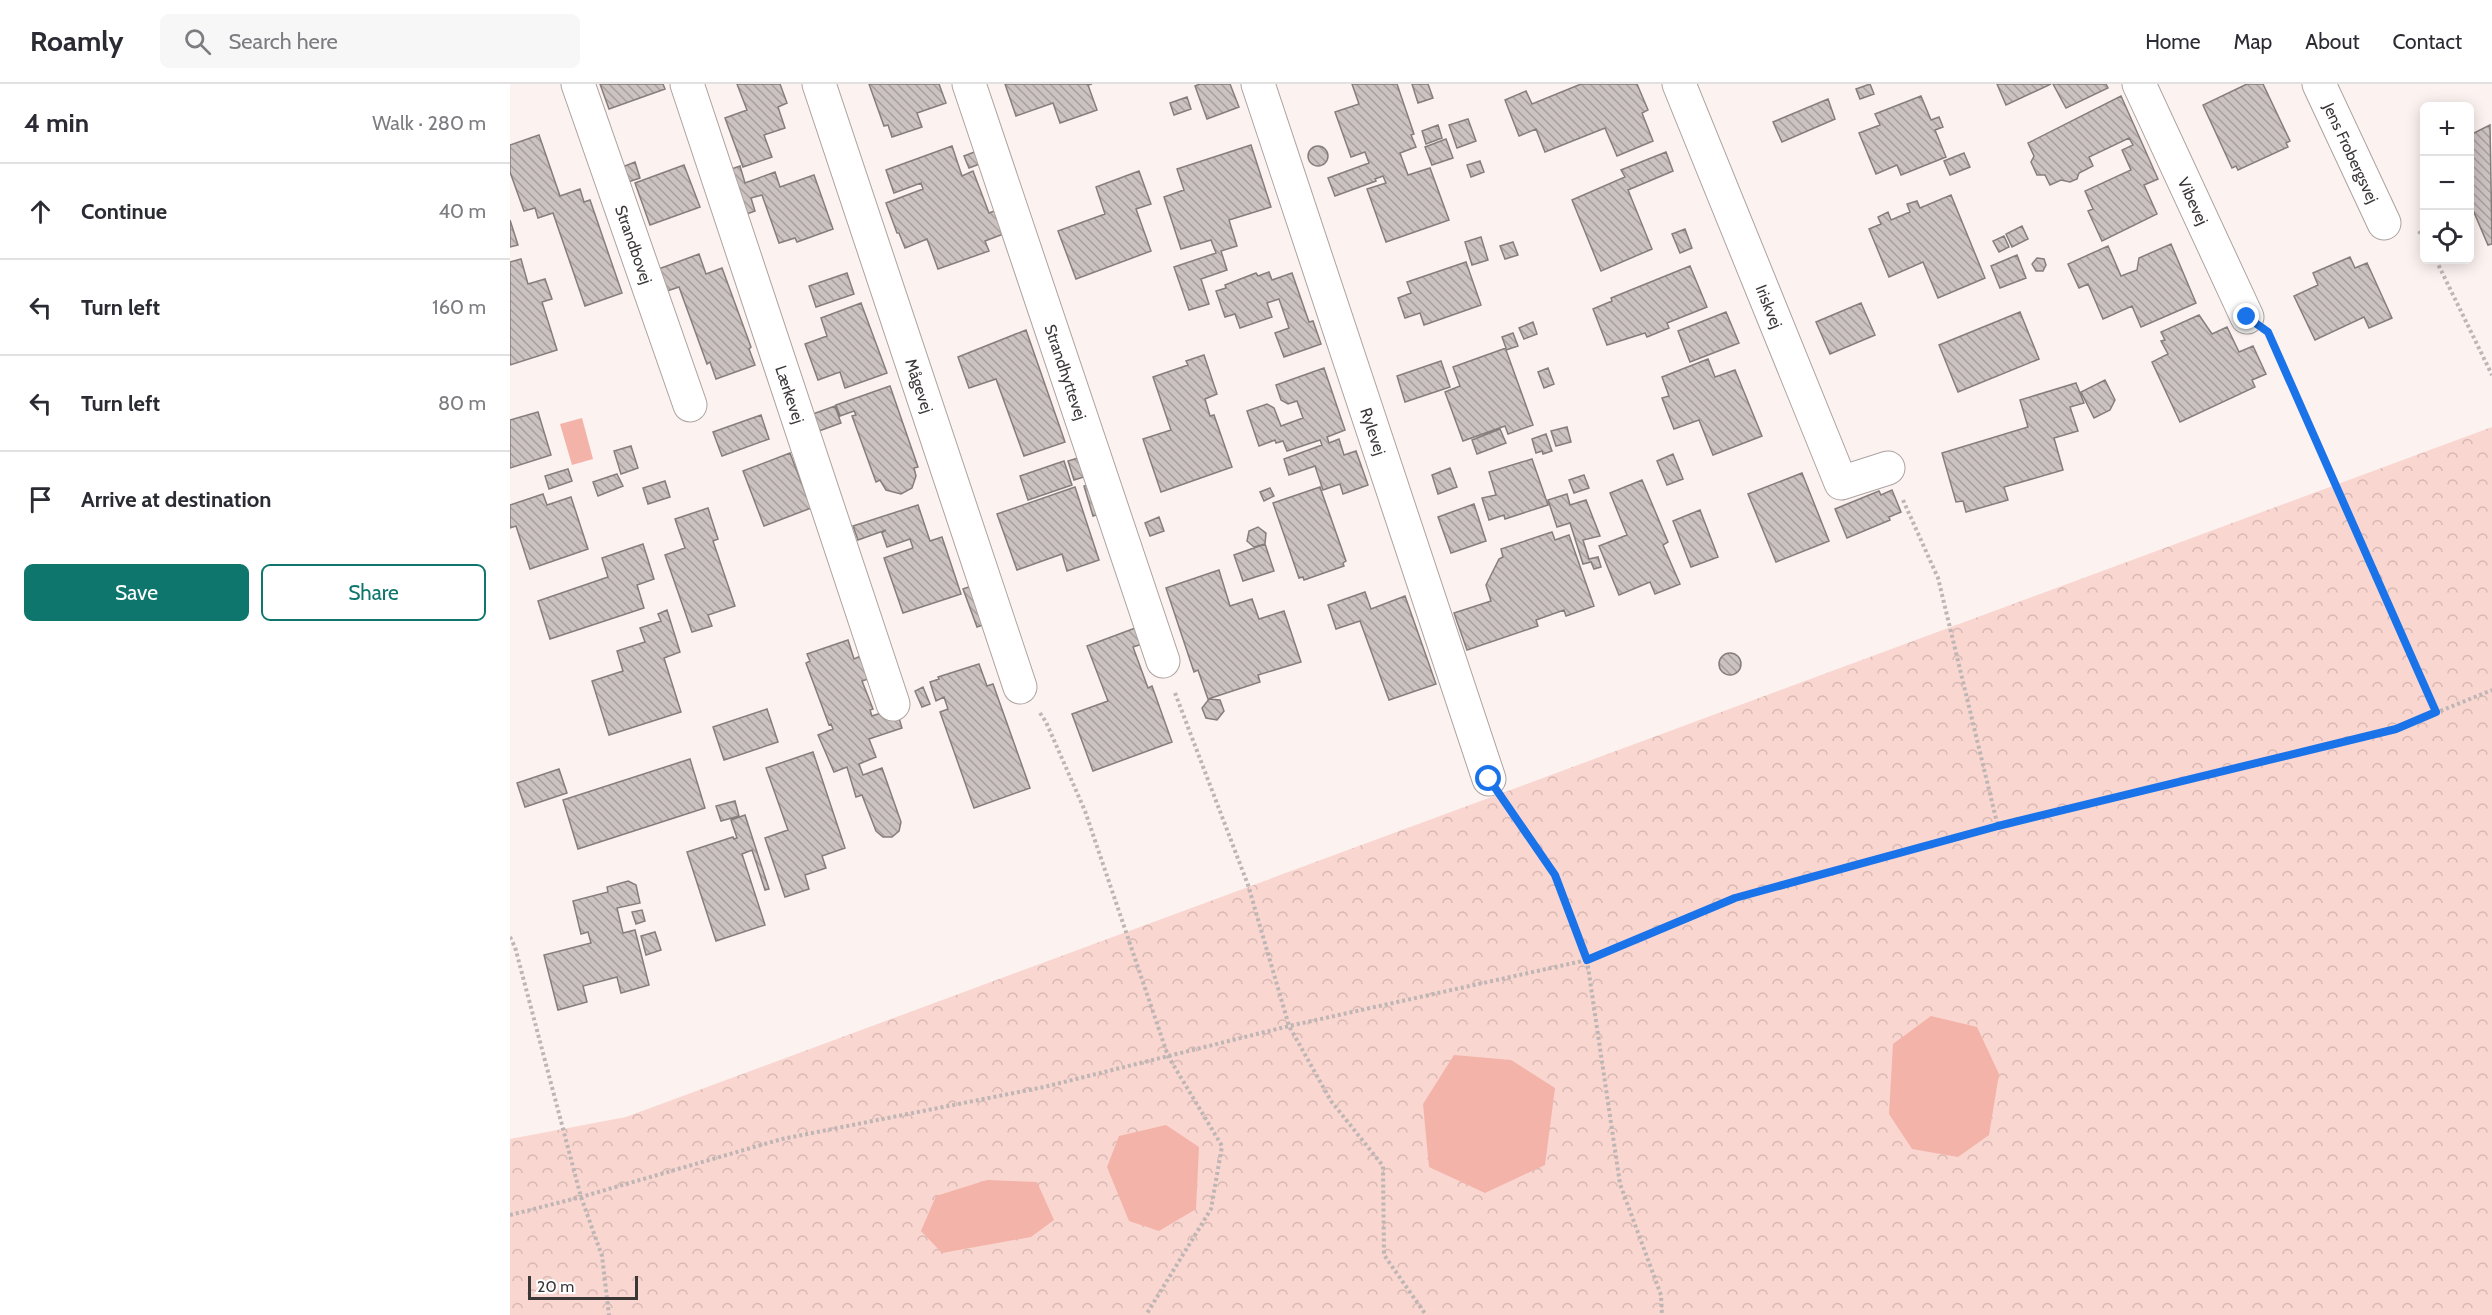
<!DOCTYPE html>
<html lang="en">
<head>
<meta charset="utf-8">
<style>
  :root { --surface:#fff; --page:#f7f7f7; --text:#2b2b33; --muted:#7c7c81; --line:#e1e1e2; --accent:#0f766e }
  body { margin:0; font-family:Cabin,sans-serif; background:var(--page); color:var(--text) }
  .controls { position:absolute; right:18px; top:18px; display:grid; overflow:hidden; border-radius:9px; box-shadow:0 3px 15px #0003 }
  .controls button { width:54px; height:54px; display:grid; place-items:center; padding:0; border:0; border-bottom:2px solid var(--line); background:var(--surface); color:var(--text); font:30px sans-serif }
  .scale { position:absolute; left:18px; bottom:15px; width:110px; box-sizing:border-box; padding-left:6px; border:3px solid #3b3737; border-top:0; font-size:16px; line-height:21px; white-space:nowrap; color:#3b3737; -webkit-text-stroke:4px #fff; paint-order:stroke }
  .stop { position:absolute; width:18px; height:18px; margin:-14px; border:4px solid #1a73e8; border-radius:50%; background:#fff }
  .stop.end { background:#1a73e8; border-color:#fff; box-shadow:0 2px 6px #0008 }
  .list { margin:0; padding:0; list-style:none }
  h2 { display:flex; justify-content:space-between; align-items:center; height:78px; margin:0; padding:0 24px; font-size:26px }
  h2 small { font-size:20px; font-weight:400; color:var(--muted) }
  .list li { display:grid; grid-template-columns:39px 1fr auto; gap:18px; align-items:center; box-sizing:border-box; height:96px; padding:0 24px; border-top:2px solid var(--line) }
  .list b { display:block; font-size:22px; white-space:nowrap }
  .list em { font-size:20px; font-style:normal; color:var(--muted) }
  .actions { display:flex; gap:12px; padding:18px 24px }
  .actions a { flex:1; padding:14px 0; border:2px solid var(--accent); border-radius:9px; text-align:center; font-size:21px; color:var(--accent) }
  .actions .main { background:var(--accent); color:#fff }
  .icon { flex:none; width:33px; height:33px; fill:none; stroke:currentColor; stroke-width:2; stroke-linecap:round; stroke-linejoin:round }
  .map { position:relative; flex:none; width:1982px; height:1231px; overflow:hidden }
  header { display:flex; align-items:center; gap:36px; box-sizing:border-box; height:84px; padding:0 30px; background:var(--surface); border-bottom:2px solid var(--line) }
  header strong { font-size:28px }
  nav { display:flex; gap:33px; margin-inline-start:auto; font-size:21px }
  .search { width:420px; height:54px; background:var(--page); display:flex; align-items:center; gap:15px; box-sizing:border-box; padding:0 21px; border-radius:9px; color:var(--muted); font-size:22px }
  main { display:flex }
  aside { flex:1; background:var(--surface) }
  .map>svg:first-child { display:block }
  .park { fill:url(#park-crowns) }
  .water { fill:#f3b3a8 }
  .building { fill:url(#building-back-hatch); stroke:#867e7c; stroke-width:1.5 }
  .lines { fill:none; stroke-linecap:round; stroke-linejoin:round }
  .street-casing { stroke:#aca3a1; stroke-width:35 }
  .path { stroke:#beb6b5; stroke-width:4; stroke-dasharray:3 3; stroke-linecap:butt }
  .street { stroke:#fff; stroke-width:33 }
  .route { stroke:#1a73e8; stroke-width:8 }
  .labels { text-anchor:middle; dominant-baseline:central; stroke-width:4.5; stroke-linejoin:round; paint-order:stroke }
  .street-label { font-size:16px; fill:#3b3737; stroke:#fff }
</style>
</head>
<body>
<header>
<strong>Roamly</strong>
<div class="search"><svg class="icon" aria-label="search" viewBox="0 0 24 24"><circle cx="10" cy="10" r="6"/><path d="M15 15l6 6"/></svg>Search here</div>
<nav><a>Home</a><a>Map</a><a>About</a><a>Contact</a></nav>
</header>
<main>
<aside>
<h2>4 min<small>Walk · 280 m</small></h2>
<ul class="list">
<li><svg class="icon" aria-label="ahead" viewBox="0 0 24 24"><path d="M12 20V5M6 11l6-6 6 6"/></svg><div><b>Continue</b></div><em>40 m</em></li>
<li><svg class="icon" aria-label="left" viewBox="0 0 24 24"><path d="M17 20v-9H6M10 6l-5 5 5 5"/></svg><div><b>Turn left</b></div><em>160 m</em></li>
<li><svg class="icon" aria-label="left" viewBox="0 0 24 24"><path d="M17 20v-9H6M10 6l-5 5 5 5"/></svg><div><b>Turn left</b></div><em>80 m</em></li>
<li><svg class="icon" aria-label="arrive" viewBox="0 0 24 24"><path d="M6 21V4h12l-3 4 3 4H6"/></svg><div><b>Arrive at destination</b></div></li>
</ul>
<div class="actions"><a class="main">Save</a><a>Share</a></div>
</aside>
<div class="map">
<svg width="1982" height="1231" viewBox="0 0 1982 1231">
  <defs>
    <pattern id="park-crowns" width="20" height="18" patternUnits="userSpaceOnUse" patternTransform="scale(1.5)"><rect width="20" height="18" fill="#fad6d0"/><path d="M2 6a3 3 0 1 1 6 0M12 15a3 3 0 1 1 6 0" fill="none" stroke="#d7b8b3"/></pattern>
    <pattern id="building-back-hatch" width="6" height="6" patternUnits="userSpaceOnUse" patternTransform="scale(1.5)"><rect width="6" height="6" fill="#ccc3c1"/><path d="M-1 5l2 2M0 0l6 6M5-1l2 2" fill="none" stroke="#a79f9e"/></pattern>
  </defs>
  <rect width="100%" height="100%" fill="#fcf2f0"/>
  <path class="park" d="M 1982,343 L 1982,1231 L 0,1231 L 0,1055 L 116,1033 Z"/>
  <path class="water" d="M 72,334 L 83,375 L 62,381 L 50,340 Z
    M 1421,932 L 1467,943 L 1489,990 L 1479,1051 L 1448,1073 L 1402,1065 L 1379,1030 L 1383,960 Z
    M 944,971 L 1001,976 L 1045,1004 L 1035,1081 L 975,1109 L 919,1083 L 913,1020 Z
    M 656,1041 L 689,1063 L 686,1125 L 649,1147 L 619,1137 L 597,1083 L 609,1052 Z
    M 477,1096 L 527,1098 L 544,1136 L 521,1153 L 432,1169 L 411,1147 L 426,1112 Z"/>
  <path class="building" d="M 90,0 L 153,0 L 155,5 L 99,25 Z
    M 227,0 L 270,0 L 277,19 L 268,23 L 275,44 L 254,51 L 262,73 L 233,83 L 215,34 L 237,26 Z
    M 359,0 L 429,0 L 436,19 L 407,29 L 412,43 L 382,53 L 378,41 L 374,42 Z
    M 495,0 L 582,0 L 578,1 L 587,26 L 550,39 L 543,19 L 506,32 Z
    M 690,0 L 720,0 L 729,23 L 697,35 L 685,2 Z
    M 842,0 L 887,0 L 904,50 L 901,51 L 906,63 L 890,69 L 898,91 L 920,84 L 939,136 L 876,158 L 857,105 L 876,99 L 873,92 L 865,95 L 866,97 L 825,112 L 818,94 L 859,79 L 855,68 L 841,73 L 825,28 L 849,20 Z
    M 902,0 L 918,0 L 923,14 L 908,19 Z
    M 1071,0 L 1127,0 L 1138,26 L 1132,29 L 1143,57 L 1107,72 L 1095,44 L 1035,68 L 1026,45 L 1009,52 L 995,16 L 1016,7 L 1022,20 Z
    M 1360,0 L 1364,10 L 1350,15 L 1346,5 Z
    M 1487,0 L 1541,0 L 1496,21 Z
    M 1543,0 L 1596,0 L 1598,4 L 1556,24 Z
    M 1737,0 L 1753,0 L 1780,57 L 1776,59 L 1778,63 L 1728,86 L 1726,82 L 1722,84 L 1693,21 Z
    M 1411,12 L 1421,36 L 1429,33 L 1433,43 L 1425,46 L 1436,73 L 1391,91 L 1387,81 L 1366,90 L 1349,49 L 1370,41 L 1365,30 Z
    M 1611,12 L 1648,95 L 1634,101 L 1647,130 L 1592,157 L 1578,127 L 1583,125 L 1575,107 L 1621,86 L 1612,66 L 1623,61 L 1619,54 L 1579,73 L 1583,82 L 1569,89 L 1567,95 L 1560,98 L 1551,96 L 1540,101 L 1535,91 L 1527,91 L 1521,78 L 1524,72 L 1518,59 Z
    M 677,13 L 681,25 L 664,31 L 660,19 Z
    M 1318,15 L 1325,35 L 1272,58 L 1263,38 Z
    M 958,35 L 966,57 L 947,64 L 939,41 Z
    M 928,41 L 932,54 L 916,60 L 912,47 Z
    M 1980,41 L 1982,160 L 1978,161 L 1960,119 L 1960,51 Z
    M 29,51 L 50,112 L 70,105 L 74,118 L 80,116 L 112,209 L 75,222 L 43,129 L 28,134 L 25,124 L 14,127 L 0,88 L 0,61 Z
    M 936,55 L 943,74 L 922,81 L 915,63 Z
    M 741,61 L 761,123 L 719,136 L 727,162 L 711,167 L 717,186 L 691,195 L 699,220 L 679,226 L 664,183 L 706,169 L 701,156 L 671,165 L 654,113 L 674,106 L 667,85 Z
    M798 72a10 10 0 1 1 20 0a10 10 0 1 1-20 0Z
    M 442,62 L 452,92 L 463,87 L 479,129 L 487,126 L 496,149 L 475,157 L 479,167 L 428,185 L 417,155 L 395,164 L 389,149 L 387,149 L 376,119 L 413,105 L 411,99 L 384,109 L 376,86 Z
    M 467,67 L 472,79 L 459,84 L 454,72 Z
    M 1156,68 L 1163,87 L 1118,106 L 1142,165 L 1091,187 L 1062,116 L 1115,93 L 1111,86 Z
    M 1454,69 L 1460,83 L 1440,91 L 1434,77 Z
    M 970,77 L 974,88 L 961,93 L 957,81 Z
    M 125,78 L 130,94 L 115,99 L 110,84 Z
    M 174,81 L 190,123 L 140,141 L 125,99 Z
    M 230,82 L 235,99 L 265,88 L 270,103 L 304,91 L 323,145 L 287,158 L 285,154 L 269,159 L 252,111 L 241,114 L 245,127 L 231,132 L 216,87 Z
    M 629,87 L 641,120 L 626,125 L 641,167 L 566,195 L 548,147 L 595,130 L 586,103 Z
    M 1441,111 L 1475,194 L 1428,214 L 1413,178 L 1379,193 L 1359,145 L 1371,140 L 1368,133 L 1378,128 L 1381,136 L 1400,128 L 1397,120 L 1407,117 L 1410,124 Z
    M 0,136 L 8,161 L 0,163 Z
    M 1512,142 L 1518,155 L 1502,163 L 1496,150 Z
    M 1175,145 L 1182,164 L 1170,169 L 1162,150 Z
    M 1494,152 L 1499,163 L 1489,168 L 1483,157 Z
    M 971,153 L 978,176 L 962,181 L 955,158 Z
    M 1003,158 L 1008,171 L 995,175 L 990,162 Z
    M 1661,160 L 1686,219 L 1631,243 L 1622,222 L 1593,235 L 1578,200 L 1569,204 L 1558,180 L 1598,162 L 1611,192 L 1627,186 L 1629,174 Z
    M 189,170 L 196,190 L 212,184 L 241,263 L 239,265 L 245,281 L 206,295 L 200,278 L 197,280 L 169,203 L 154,208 L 146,186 Z
    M 1507,171 L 1516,194 L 1490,204 L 1481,182 Z
    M 1840,173 L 1845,184 L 1857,179 L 1882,234 L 1859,244 L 1854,233 L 1805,256 L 1784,212 L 1808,201 L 1803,189 Z
    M 1527,174 L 1534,175 L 1536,181 L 1533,187 L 1526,187 L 1522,180 Z
    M 11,175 L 18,200 L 35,195 L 42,215 L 32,218 L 47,266 L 0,281 L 0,178 Z
    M 956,178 L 971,221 L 914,241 L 910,229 L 895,234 L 888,214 L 901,209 L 897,198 Z
    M 1180,182 L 1197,223 L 1157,239 L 1159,244 L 1137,253 L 1135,249 L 1097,261 L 1083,225 L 1102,217 L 1101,214 Z
    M 759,188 L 762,196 L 782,189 L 799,238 L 803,237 L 811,260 L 774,273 L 765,249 L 779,244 L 769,215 L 757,219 L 762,233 L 730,244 L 725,230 L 715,233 L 706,207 L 716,204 L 715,201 L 746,189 L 748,192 Z
    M 337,189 L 344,210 L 306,223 L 299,202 Z
    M 351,219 L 377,289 L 335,304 L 330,288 L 308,296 L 295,260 L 317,252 L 311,234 Z
    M 1351,219 L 1365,251 L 1320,270 L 1306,238 Z
    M 1216,228 L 1229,259 L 1180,278 L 1168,247 Z
    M 1510,228 L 1529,275 L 1448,308 L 1429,261 Z
    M 1689,231 L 1702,250 L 1717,243 L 1729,268 L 1743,262 L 1756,290 L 1742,296 L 1745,303 L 1670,338 L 1642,278 L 1658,270 L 1651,257 L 1655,256 L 1651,248 Z
    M 1023,238 L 1027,250 L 1014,255 L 1009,244 Z
    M 516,246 L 555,358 L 514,372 L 486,295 L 459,304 L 448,273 Z
    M 1003,249 L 1008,262 L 996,266 L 1023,341 L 998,350 L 995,342 L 953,357 L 935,308 L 950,302 L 943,283 L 996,264 L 992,253 Z
    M 694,271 L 707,310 L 695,315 L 700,332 L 704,331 L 722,383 L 651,408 L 633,355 L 661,346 L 643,293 L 678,281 L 676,277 Z
    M 1198,275 L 1205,293 L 1225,286 L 1252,352 L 1203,371 L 1189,336 L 1164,345 L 1152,314 L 1159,312 L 1152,293 Z
    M 931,277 L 940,303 L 895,318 L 887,292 Z
    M 814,284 L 835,346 L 817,353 L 819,359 L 829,355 L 834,371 L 846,367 L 858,401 L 833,410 L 830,400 L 813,406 L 805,382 L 779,391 L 774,375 L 812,361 L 810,356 L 777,367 L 773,357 L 766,359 L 765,356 L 749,362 L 737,327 L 757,320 L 764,324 L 771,342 L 793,334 L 787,317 L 778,320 L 771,316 L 766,301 Z
    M 1038,284 L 1044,300 L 1034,304 L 1028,288 Z
    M 1595,296 L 1605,316 L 1600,326 L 1584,334 L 1571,308 Z
    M 1566,299 L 1574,319 L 1560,323 L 1568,347 L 1544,354 L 1553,386 L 1494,403 L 1498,416 L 1456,428 L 1453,417 L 1446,418 L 1432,369 L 1518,343 L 1510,316 Z
    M 380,302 L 408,383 L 404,384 L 406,392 L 402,404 L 391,410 L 376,406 L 370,396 L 366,398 L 342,332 L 346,331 L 344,327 L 330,332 L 326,321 Z
    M 325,322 L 331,339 L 309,347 L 303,330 Z
    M 28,328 L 41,371 L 0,384 L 0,336 Z
    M 251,331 L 259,355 L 212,372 L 203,348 Z
    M 1057,343 L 1061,358 L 1046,362 L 1041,347 Z
    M 990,345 L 996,359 L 967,370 L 962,356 Z
    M 1036,350 L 1042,367 L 1033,370 L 1032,367 L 1026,369 L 1022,355 Z
    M 121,362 L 128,384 L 111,390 L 104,367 Z
    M 280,369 L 301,424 L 254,442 L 233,387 Z
    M 1163,370 L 1173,395 L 1157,401 L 1147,377 Z
    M 575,372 L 580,391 L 564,396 L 558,377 Z
    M 1022,375 L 1038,421 L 995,435 L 994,431 L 979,436 L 972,414 L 986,411 L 979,388 Z
    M 554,377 L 562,401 L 518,416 L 510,392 Z
    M 940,384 L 947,403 L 928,410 L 922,391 Z
    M 58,385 L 62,397 L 39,405 L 35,392 Z
    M 1292,389 L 1319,457 L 1266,478 L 1238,410 Z
    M 107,390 L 113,402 L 88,412 L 83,398 Z
    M 1074,391 L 1079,404 L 1064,409 L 1059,396 Z
    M 1132,396 L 1158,458 L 1153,461 L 1170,500 L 1145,510 L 1140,498 L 1109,511 L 1089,462 L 1117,451 L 1100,409 Z
    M 155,397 L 160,413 L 138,420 L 133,404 Z
    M 583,400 L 593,429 L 583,432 L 574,402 Z
    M 565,403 L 589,476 L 557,487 L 552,470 L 507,486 L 487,430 Z
    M 810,403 L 836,477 L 833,479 L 834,482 L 794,496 L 793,493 L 789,494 L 763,419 Z
    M 760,404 L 764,412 L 754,417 L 750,408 Z
    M 1382,406 L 1391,428 L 1379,433 L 1380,436 L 1337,454 L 1325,425 L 1369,407 L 1371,411 Z
    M 33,410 L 37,421 L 61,413 L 78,465 L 20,485 L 6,442 L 0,444 L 0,421 Z
    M 1057,410 L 1060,421 L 1076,416 L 1090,452 L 1073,456 L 1079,475 L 1088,473 L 1091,483 L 1084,485 L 1081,478 L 1073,480 L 1060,439 L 1047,443 L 1038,416 Z
    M 964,420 L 976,457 L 941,469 L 928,433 Z
    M 408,421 L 420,457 L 432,453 L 451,510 L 393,529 L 374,474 L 403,464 L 400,455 L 377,463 L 372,449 L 376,446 L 348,456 L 343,442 Z
    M 198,424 L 208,455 L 203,457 L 225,522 L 198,531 L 202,542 L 182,548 L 155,471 L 175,464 L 165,435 Z
    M 1190,426 L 1208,473 L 1181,483 L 1163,437 Z
    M 649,433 L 654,447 L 640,452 L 635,439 Z
    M 748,443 L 756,449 L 755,460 L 744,463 L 737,457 L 739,447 Z
    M 1042,448 L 1045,456 L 1059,451 L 1084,522 L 1056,532 L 1054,526 L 1026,536 L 1028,542 L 957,566 L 944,529 L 981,517 L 976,501 L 989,475 L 993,473 L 991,465 Z
    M 133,460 L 144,495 L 127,501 L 134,524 L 40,555 L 28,517 L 98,493 L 92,474 Z
    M 755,460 L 764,487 L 733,497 L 724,471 Z
    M 709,486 L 720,522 L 742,515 L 749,535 L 774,527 L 791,578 L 748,591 L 750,598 L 698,615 L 688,586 L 684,588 L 656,504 Z
    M 470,499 L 484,537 L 467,543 L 453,505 Z
    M 855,508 L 861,525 L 895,512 L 926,600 L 879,616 L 850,537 L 826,545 L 818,521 Z
    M 157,526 L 170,568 L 154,574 L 171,628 L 99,651 L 82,597 L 113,587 L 107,567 L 135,558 L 130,544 L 151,537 L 148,530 Z
    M 636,540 L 641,557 L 623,563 L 638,604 L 642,602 L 662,658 L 583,687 L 562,630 L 598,617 L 577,562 Z
    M 338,556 L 344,575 L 355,570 L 364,593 L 352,597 L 363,625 L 360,626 L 362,632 L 386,624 L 392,644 L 359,655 L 366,673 L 349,680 L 353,691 L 372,684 L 391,738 L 389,747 L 382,753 L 373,753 L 366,747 L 352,711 L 346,713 L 337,683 L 324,688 L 308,651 L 323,645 L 321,640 L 319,641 L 296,579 L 300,577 L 297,570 Z
    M1209 580a11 11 0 1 1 22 0a11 11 0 1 1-22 0Z
    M 469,580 L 477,602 L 483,600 L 520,704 L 464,724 L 430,628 L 438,625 L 434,613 L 426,617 L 420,598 L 429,595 L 428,593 Z
    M 413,603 L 420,620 L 412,623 L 405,607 Z
    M 699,615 L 710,616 L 714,627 L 707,636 L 696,634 L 692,624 Z
    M 257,625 L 268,658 L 214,676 L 203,643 Z
    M 303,668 L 335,764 L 312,772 L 316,784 L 295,791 L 299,805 L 275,813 L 255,754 L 278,746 L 256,684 Z
    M 180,675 L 195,724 L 68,765 L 53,716 Z
    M 49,685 L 57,709 L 15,723 L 7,699 Z
    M 225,717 L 229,732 L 211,737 L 206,722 Z
    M 235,731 L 259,805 L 255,806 L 242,766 L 232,770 L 255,841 L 206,857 L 177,768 L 223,753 L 224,755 L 227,754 L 221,736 Z
    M 118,797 L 126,801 L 130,819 L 107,824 L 113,849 L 125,846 L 139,901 L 111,909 L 107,893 L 73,902 L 77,918 L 48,926 L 34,871 L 81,859 L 78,848 L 71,850 L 63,817 L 98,808 L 97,803 Z
    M 132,826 L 135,837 L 126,840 L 122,828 Z
    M 145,848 L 151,866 L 136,871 L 131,852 Z"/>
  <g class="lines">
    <defs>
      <g id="street">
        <path id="s1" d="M 68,0 L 180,321"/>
        <path id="s2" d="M 177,0 L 383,620"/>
        <path id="s3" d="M 309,0 L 510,603"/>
        <path id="s4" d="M 459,0 L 653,577"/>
        <path id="s5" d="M 748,0 L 979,695"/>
        <path id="s6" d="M 1169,0 L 1331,399 L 1378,384"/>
        <path id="s7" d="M 1629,0 L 1737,233"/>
        <path id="s8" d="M 1809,0 L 1874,139"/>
      </g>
    </defs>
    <use href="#street" class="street-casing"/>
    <path class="path" d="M 1909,147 L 1914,157
      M 1926,176 L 1982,291
      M 1761,256 L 1926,628
      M 1393,416 L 1428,494 L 1488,743
      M 665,609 L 738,801 L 779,942 L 821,1017 L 873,1082 L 874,1171 L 916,1231
      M 530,629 L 536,638 L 575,727 L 658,972 L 712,1062 L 701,1125 L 636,1231
      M 998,722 L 1045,791 L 1077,876 L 1110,1100 L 1151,1211 L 1152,1231
      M 0,853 L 5,863 L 71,1113 L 92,1172 L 99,1231
      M 0,1131 L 71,1113 L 272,1055 L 534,1003 L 779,942 L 1077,876 L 1225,814 L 1488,743 L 1886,645 L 1982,606"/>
    <use href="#street" class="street"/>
  </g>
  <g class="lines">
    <path class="route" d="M 979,695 L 1045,791 L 1077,876 L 1225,814 L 1488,742 L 1886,645 L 1926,628 L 1758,248 L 1737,233"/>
  </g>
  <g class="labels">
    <g class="street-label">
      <text stroke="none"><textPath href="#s8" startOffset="76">Jens Frobergsvej</textPath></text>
      <text stroke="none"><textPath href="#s7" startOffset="129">Vibevej</textPath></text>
      <text stroke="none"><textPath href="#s1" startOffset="170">Strandbovej</textPath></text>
      <text stroke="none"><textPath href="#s6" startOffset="240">Iriskvej</textPath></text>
      <text stroke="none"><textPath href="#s4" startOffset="304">Strandhyttevej</textPath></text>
      <text stroke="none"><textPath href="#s3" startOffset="318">Mågevej</textPath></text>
      <text stroke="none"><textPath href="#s2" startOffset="327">Lærkevej</textPath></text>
      <text stroke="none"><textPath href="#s5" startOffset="366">Rylevej</textPath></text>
    </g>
  </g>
</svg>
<div class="controls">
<button>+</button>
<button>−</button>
<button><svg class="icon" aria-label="locate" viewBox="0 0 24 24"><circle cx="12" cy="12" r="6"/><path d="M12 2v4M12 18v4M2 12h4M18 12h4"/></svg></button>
</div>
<div class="scale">20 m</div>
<div class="stop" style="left:979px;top:695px"></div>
<div class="stop end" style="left:1737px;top:233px"></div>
</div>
</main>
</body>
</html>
